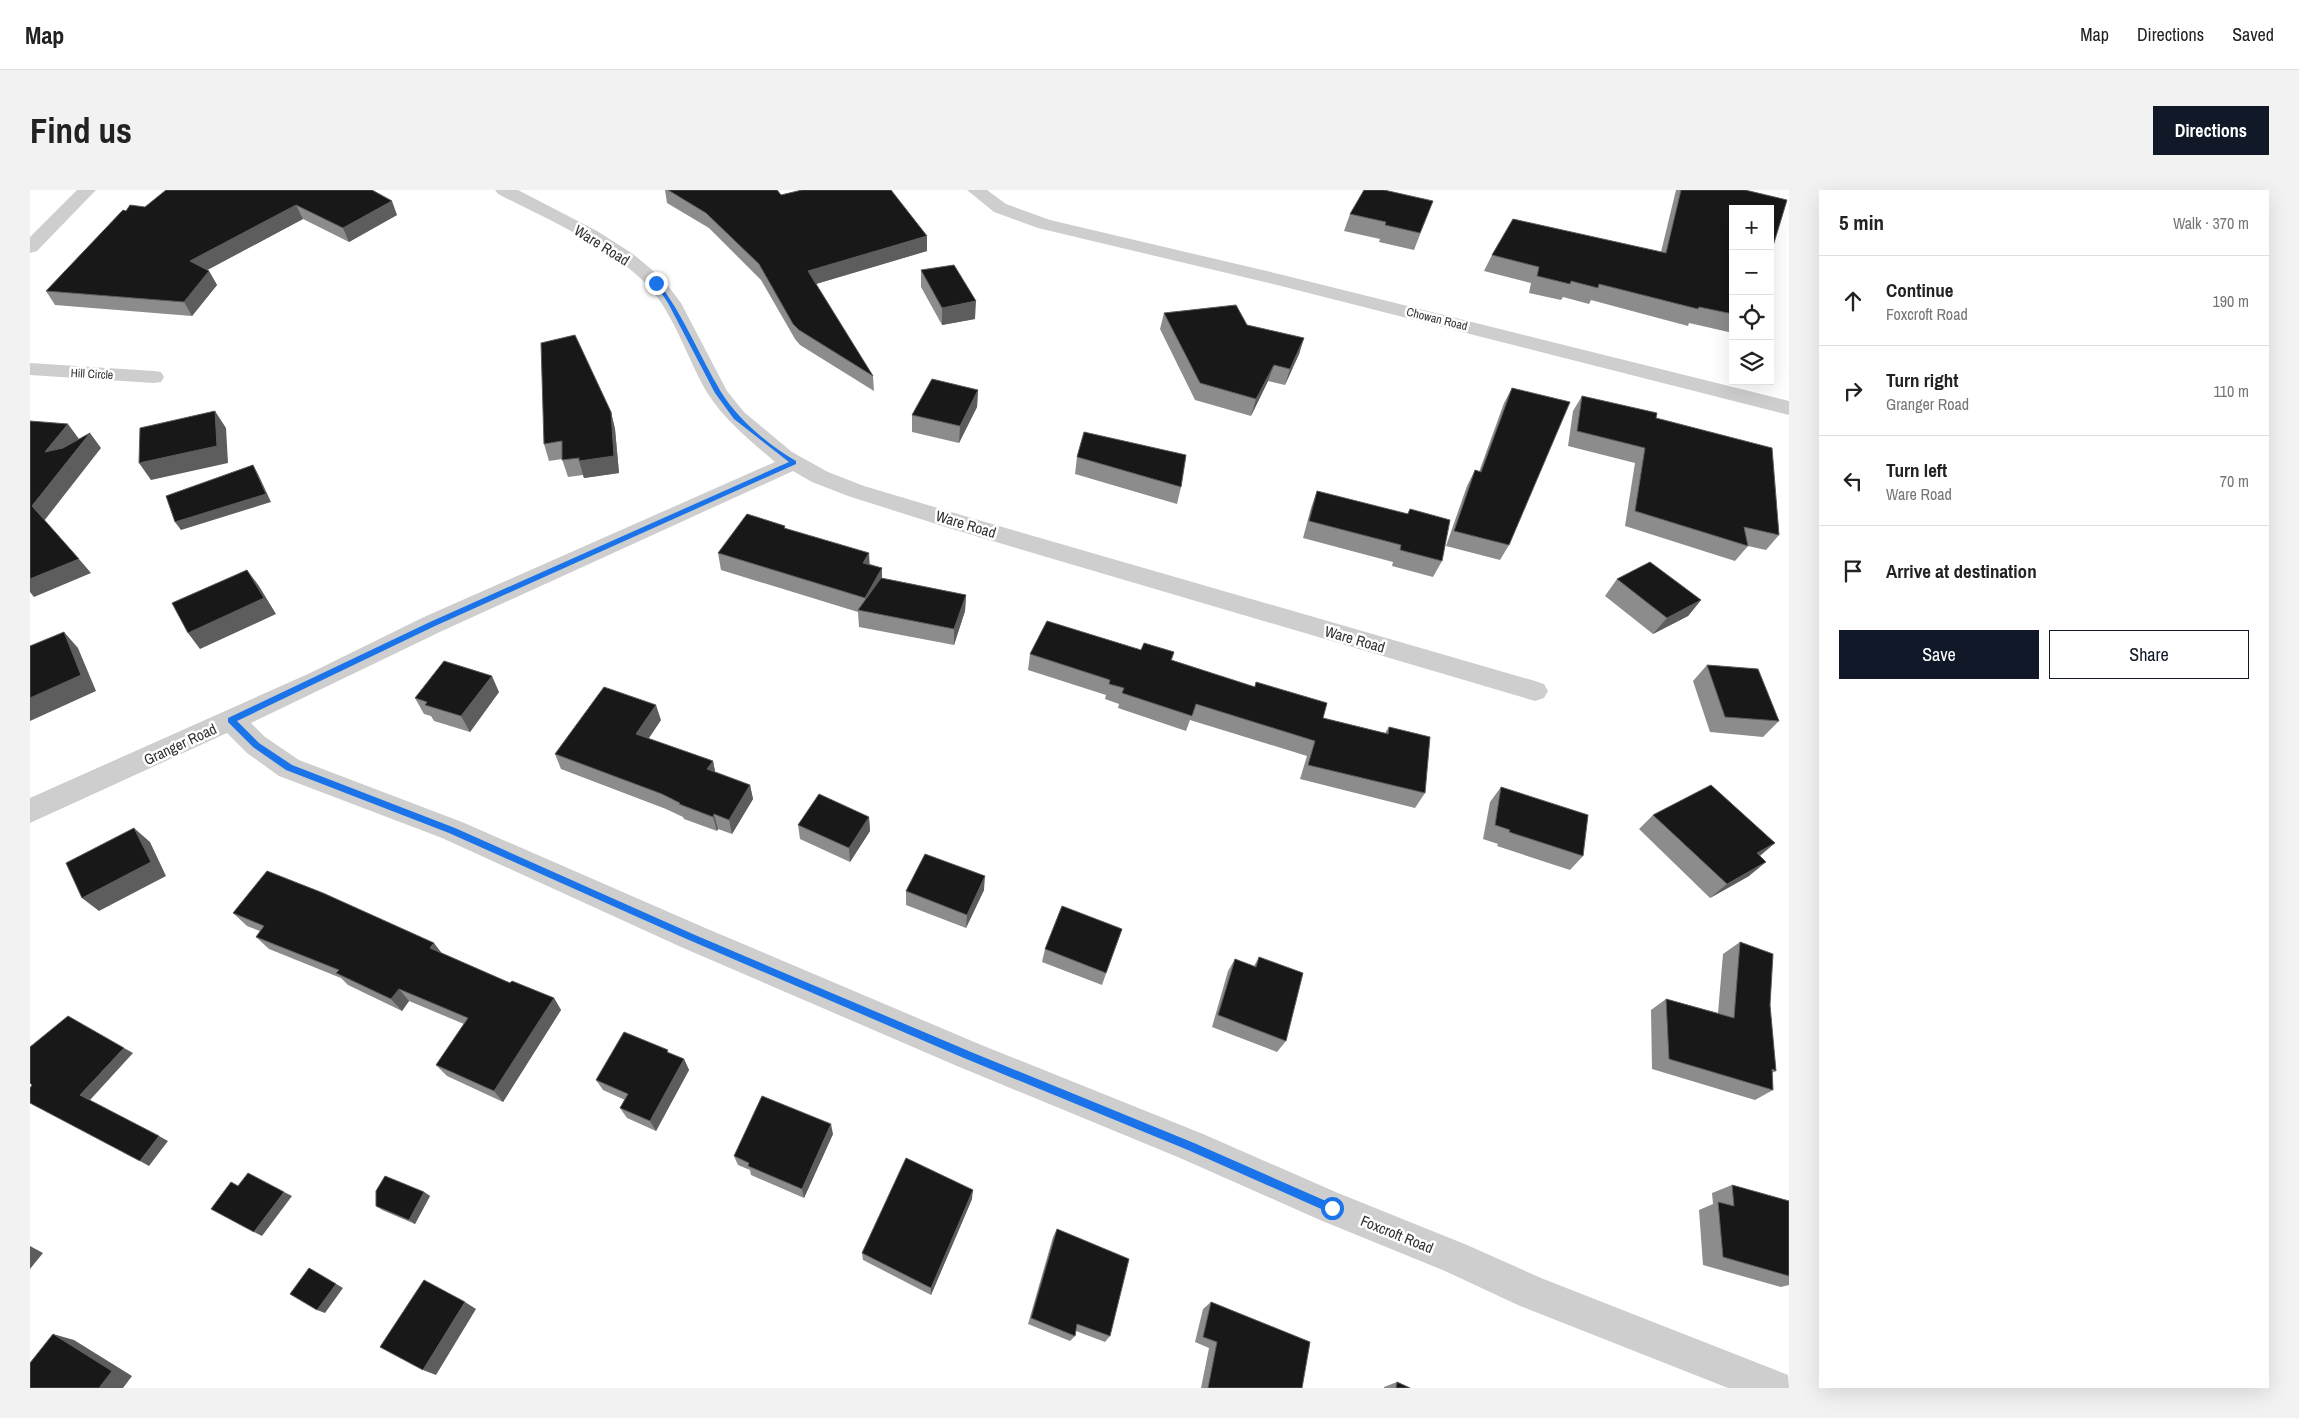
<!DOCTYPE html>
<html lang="en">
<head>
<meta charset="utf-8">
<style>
  :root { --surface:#fff; --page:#f2f2f2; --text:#222; --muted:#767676; --line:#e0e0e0; --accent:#111827 }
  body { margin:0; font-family:"Archivo Narrow",sans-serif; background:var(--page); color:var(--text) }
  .controls { position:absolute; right:15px; top:15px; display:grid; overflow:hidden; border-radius:0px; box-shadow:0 5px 20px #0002 }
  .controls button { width:45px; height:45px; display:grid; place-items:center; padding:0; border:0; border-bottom:1px solid var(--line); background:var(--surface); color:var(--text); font:25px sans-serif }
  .stop { position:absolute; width:15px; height:15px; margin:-11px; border:4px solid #1a73e8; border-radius:50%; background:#fff }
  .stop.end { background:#1a73e8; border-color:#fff; box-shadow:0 1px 5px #0008 }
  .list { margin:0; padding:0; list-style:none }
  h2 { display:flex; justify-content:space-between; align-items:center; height:65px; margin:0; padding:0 20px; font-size:21px }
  h2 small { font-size:16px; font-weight:400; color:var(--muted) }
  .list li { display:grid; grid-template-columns:32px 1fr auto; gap:15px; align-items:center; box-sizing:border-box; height:90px; padding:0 20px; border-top:1px solid var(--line) }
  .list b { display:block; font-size:19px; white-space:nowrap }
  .list p { margin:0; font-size:16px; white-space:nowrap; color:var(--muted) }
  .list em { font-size:16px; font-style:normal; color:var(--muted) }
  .actions { display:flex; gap:10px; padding:15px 20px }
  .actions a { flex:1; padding:11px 0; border:1px solid var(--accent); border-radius:0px; text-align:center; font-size:18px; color:var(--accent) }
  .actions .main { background:var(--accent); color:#fff }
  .icon { flex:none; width:28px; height:28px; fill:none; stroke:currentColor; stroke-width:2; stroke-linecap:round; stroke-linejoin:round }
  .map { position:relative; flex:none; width:1759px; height:1198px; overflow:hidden; border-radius:0px }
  header { display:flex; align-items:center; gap:30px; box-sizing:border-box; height:70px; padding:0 25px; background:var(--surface); border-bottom:1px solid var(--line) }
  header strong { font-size:24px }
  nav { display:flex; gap:28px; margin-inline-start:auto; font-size:18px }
  .intro { display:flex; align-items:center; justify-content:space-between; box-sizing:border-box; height:120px; padding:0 30px }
  h1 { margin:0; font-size:35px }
  .button { padding:12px 22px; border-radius:0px; background:var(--accent); color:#fff; font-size:18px; font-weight:700 }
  main { display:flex; gap:30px; padding:0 30px }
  aside { flex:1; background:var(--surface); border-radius:0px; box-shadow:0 5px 20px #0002 }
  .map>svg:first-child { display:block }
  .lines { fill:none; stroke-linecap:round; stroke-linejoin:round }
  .minor { fill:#cecece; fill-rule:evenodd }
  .wall { fill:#8c8c8c }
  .shaded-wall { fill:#5d5d5d }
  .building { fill:#181818; stroke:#5d5d5d }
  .route { fill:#1a73e8 }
  .labels { text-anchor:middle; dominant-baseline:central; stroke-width:5; stroke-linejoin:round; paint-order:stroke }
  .far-street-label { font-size:12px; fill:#313131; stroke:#fff }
  .street-label { font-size:15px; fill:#313131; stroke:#fff }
</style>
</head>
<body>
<header>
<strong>Map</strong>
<nav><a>Map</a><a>Directions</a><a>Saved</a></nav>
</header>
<div class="intro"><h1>Find us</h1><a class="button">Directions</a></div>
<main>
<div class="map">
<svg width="1759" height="1198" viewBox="0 0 1759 1198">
  <rect width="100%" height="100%" fill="#fff"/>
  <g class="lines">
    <path class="minor" d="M 47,0 L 66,0 L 7,61 L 0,63 L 0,47 Z
      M 465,0 L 488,0 L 567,41 L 603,64 L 633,89 L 651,113 L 697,201 L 714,222 L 762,262 L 798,282 L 834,296 L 938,327 L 1505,491 L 1514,494 L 1518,501 L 1514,508 L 1505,511 L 922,339 L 818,306 L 782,292 L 763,281 L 412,441 L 221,533 L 235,547 L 269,570 L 432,632 L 673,737 L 949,854 L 1173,944 L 1308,1003 L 1437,1055 L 1511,1088 L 1758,1185 L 1759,1198 L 1698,1198 L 1490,1116 L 1415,1081 L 1290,1030 L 1150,968 L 927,876 L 651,757 L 412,648 L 249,586 L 217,563 L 197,543 L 0,633 L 0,608 L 278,484 L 394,427 L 745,272 C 721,251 696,232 678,204 C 658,171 646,128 620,98 C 583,57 516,29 468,4 Z
      M 937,0 L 957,0 L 976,14 L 1020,30 L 1249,84 L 1759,211 L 1759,225 L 1247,95 L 1008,38 L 964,22 Z
      M 0,173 L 124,181 L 131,182 L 134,187 L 131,192 L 124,193 L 0,185 Z"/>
  </g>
  <path class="wall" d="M 136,0 L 367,25 L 319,52 L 273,29 L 177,80 L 179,81 L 187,95 L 162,126 L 25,115 L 16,101 L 115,17 Z
    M 635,0 L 747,0 L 751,5 L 897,61 L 786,94 L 843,186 L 844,201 L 770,155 L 765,149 L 731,90 L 679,38 L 637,13 Z
    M 1646,0 L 1715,0 L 1703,19 L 1703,143 L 1659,133 L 1658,136 L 1561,110 L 1559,114 L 1533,107 L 1531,110 L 1499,103 L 1501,93 L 1454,81 L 1462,65 L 1631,62 Z
    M 1403,11 L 1384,60 L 1349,52 L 1350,49 L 1314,41 L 1320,24 Z
    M 891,80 L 945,129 L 912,135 L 891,97 Z
    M 1134,123 L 1217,135 L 1274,148 L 1269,164 L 1255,195 L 1238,191 L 1221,226 L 1165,210 L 1130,139 Z
    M 1482,198 L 1479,355 L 1470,370 L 1416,356 L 1437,296 L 1445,280 L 1449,282 L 1474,213 Z
    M 948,200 L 947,217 L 929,253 L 882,242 L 882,225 Z
    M 1552,206 L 1626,228 L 1749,345 L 1736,360 L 1718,356 L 1705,371 L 1595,336 L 1605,273 L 1538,256 L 1543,221 Z
    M 581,222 L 585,239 L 589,283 L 554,288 L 553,285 L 538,287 L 532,269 L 519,271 L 514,254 Z
    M 1047,267 L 1151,297 L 1147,314 L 1045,284 Z
    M 1287,301 L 1377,324 L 1380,319 L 1412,371 L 1403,387 L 1362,376 L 1363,372 L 1273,348 L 1281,318 Z
    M 755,336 L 755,338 L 840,374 L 852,378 L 852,388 L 936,405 L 935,421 L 924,455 L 829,437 L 828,422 L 691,380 L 688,363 Z
    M 1587,389 L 1671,410 L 1658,426 L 1623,444 L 1575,406 Z
    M 1111,460 L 1144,462 L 1142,470 L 1224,497 L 1226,492 L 1293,528 L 1355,543 L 1359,537 L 1395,603 L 1385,618 L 1270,589 L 1277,566 L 1160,530 L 1156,541 L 1088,518 L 1089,514 L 1075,509 L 1076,505 L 998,480 L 1000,464 Z
    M 1677,475 L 1749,531 L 1733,547 L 1680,542 L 1663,491 Z
    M 469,502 L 440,542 L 404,531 L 401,526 L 394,524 L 385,508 Z
    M 631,530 L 618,549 L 683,571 L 685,582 L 720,595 L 723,609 L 702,644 L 688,639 L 687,641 L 654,629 L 653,627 L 636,619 L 531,579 L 525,564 Z
    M 1471,597 L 1553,666 L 1540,680 L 1467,656 L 1468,654 L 1453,649 L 1460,612 Z
    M 1623,625 L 1745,653 L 1730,666 L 1719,686 L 1680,708 L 1609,639 Z
    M 839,627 L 840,641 L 820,672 L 770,649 L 768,635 Z
    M 954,700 L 936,738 L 876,715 L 876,701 Z
    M 203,723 L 412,763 L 480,793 L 524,808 L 531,820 L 473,912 L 417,886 L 406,875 L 434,834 L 379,811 L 372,821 L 318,795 L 311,788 L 239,759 L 226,747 L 230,741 L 217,736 Z
    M 1092,739 L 1072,795 L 1012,772 L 1015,759 Z
    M 1710,752 L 1740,815 L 1746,881 L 1742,883 L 1743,900 L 1725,910 L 1622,879 L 1621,820 L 1636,809 L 1688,823 L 1693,764 Z
    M 1229,767 L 1256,851 L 1247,862 L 1182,837 L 1198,781 L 1205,769 L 1224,776 Z
    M 640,864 L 654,869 L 659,880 L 626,941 L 597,928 L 590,918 L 595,910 L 573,900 L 566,890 Z
    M 803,944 L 774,1008 L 721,985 L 720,980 L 708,975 L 704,966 Z
    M 1702,995 L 1759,1011 L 1759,1095 L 1751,1097 L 1673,1075 L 1669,1020 L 1683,1014 L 1682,1003 Z
    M 394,1002 L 400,1006 L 385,1034 L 352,1020 L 346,1016 Z
    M 942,1009 L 901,1105 L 833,1070 L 832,1063 Z
    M 1027,1039 L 1080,1146 L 1075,1152 L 1046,1141 L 1045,1146 L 1040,1151 L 998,1134 L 1023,1047 Z
    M 1181,1112 L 1272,1198 L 1171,1198 L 1179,1158 L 1165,1152 L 1173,1119 Z
    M 1367,1192 L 1380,1198 L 1354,1198 L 1354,1197 Z"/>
  <path class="shaded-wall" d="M 362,11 L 367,25 L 319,52 L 313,38 Z
    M 266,15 L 273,29 L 168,85 L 160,71 Z
    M 897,46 L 897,61 L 779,96 L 778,81 Z
    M 179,81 L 187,95 L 162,126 L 154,112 Z
    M 946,111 L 945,129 L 912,135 L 912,118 Z
    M 1274,148 L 1269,164 L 1255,195 L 1260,179 Z
    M 1244,175 L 1238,191 L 1221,226 L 1226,209 Z
    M 948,200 L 947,217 L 929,253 L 930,236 Z
    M 185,221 L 196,238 L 198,273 L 121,290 L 109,273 Z
    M 581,222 L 585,239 L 589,283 L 554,288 L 549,271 Z
    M 38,234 L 49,249 L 26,277 L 15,262 Z
    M 60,243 L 71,258 L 14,331 L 2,316 Z
    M 223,275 L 228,284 L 241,312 L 151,340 L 145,332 Z
    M 839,363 L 840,380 L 833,373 Z
    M 49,369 L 61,383 L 4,407 L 0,402 L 0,389 Z
    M 852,378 L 852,394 L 835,422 L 835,408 Z
    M 217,380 L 229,396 L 246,424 L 170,459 L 158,443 Z
    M 936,405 L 935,421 L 924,455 L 924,439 Z
    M 1671,410 L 1658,426 L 1623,444 L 1637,428 Z
    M 34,442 L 48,458 L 66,501 L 0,531 L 0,508 Z
    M 462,486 L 469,502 L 440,542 L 431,526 Z
    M 626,515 L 631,530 L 611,560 L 606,544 Z
    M 683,571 L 686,586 L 677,579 Z
    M 720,595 L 723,609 L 702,644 L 699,630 Z
    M 684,624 L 688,639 L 687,641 L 683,627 Z
    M 839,627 L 840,641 L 820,672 L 819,658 Z
    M 104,638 L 120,652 L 136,686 L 69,721 L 52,708 Z
    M 1745,653 L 1728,667 L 1727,663 Z
    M 1736,672 L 1719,686 L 1680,708 L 1697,694 Z
    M 955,686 L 954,700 L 936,738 L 937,725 Z
    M 404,753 L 414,766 L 400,758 Z
    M 369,799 L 379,811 L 372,821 L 361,809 Z
    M 524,808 L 531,820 L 473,912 L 464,901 Z
    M 94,858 L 103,863 L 60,910 L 50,905 Z
    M 654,869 L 659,880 L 626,941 L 620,931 Z
    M 801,934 L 803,944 L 774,1008 L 772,999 Z
    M 129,946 L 138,951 L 119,976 L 110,971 Z
    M 943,1000 L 942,1009 L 901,1105 L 901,1098 Z
    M 254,1002 L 262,1006 L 232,1046 L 224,1042 Z
    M 394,1002 L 400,1006 L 385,1034 L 379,1030 Z
    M 0,1056 L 13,1063 L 0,1079 Z
    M 279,1078 L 286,1082 L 313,1098 L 295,1123 L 287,1120 Z
    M 435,1112 L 446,1119 L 406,1185 L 393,1180 Z
    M 23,1144 L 44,1150 L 102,1186 L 93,1198 L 69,1198 Z"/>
  <path class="building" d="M 136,0 L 342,0 L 362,11 L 313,38 L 266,15 L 160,71 L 179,81 L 154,112 L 16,101 L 93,20 L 96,21 L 100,15 L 115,17 Z
    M 638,0 L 747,0 L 751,5 L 772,0 L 861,0 L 897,46 L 778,81 L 843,186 L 769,140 L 763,134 L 729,74 L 676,23 Z
    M 1334,0 L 1354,0 L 1403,11 L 1390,43 L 1355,35 L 1356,32 L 1320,24 Z
    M 1651,0 L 1715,0 L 1757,10 L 1740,66 L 1740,19 L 1703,19 L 1703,124 L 1669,117 L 1668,119 L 1569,94 L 1568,98 L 1541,91 L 1540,94 L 1507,86 L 1509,77 L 1462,65 L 1483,29 L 1636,63 Z
    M 924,75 L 946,111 L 912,118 L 891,80 Z
    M 1206,115 L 1217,135 L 1274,148 L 1260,179 L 1244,175 L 1226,209 L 1170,193 L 1134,123 Z
    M 545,145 L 581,222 L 584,266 L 549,271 L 549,268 L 532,270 L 532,251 L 514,254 L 511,153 Z
    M 902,189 L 948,200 L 930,236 L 882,225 Z
    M 1482,198 L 1540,212 L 1479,355 L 1424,341 L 1445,280 L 1451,282 Z
    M 1552,206 L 1627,223 L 1626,228 L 1742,258 L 1749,345 L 1714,337 L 1718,356 L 1605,321 L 1615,258 L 1547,241 Z
    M 185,221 L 187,256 L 109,273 L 110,238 Z
    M 0,231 L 38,234 L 15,262 L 33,258 L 60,243 L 2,316 L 49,369 L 0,389 Z
    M 1054,242 L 1156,265 L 1151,297 L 1047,267 Z
    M 223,275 L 236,304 L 145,332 L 136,306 Z
    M 1287,301 L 1378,324 L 1380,319 L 1420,330 L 1412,371 L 1370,360 L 1371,355 L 1279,331 Z
    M 717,324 L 755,336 L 754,338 L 839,363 L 833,373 L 852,378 L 835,408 L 688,363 Z
    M 1620,372 L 1671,410 L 1637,428 L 1587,389 Z
    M 217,380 L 234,408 L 158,443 L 142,413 Z
    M 851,388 L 936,405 L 924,439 L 828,420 Z
    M 1017,431 L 1111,460 L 1114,453 L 1144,462 L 1141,470 L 1225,497 L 1226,492 L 1297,513 L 1293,528 L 1358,544 L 1359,537 L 1400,547 L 1395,603 L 1278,575 L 1285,551 L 1166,514 L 1162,526 L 1092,503 L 1094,498 L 1079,494 L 1080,490 L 1000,464 Z
    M 34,442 L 51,485 L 0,508 L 0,456 Z
    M 414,471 L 462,486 L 431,526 L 395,515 L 397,512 L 385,508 Z
    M 1677,475 L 1728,479 L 1749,531 L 1695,527 Z
    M 574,497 L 626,515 L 606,544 L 683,571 L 677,579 L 720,595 L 699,630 L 684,624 L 683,627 L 649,614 L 650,613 L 632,604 L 525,564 Z
    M 1681,595 L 1745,653 L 1727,663 L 1736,672 L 1697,694 L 1623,625 Z
    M 1471,597 L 1558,625 L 1553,666 L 1479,642 L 1480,640 L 1465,635 Z
    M 789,604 L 839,627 L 819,658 L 768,635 Z
    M 104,638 L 121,672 L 52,708 L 36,673 Z
    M 895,664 L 955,686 L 937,725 L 876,701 Z
    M 237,681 L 293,703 L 404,753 L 400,758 L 480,793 L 482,791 L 524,808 L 464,901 L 406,875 L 438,828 L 369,799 L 361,809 L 306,783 L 309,780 L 226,747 L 234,736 L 203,723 Z
    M 1032,716 L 1092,739 L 1076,783 L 1015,759 Z
    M 1710,752 L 1743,764 L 1740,815 L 1746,881 L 1742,879 L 1743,900 L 1639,869 L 1636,809 L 1704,828 Z
    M 1229,767 L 1273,783 L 1256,851 L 1188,825 L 1205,769 L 1226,777 Z
    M 38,826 L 94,858 L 50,905 L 129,946 L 110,971 L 0,913 L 0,898 L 2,895 L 0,893 L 0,857 Z
    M 594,842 L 638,860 L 637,862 L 654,869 L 620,931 L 590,918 L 598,904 L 566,890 Z
    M 732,906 L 801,934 L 772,999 L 718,976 L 719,973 L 704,966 Z
    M 876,968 L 943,1000 L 901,1098 L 832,1063 Z
    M 218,983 L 254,1002 L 224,1042 L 181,1019 L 201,992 L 208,996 Z
    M 355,986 L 394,1002 L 379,1030 L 346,1016 L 346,1001 Z
    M 1702,995 L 1759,1011 L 1759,1086 L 1693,1067 L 1688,1012 L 1704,1016 Z
    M 1027,1039 L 1099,1069 L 1080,1146 L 1047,1134 L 1045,1146 L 1001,1128 Z
    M 279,1078 L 306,1094 L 287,1120 L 260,1104 Z
    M 394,1090 L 435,1112 L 393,1180 L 350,1157 Z
    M 1181,1112 L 1280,1152 L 1272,1198 L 1178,1198 L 1187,1152 L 1173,1147 Z
    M 23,1144 L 82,1181 L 69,1198 L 0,1198 L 0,1173 Z
    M 1367,1192 L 1380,1198 L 1366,1198 Z"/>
  <path class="route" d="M 624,92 L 628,92 C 654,126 669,165 691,202 C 707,228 739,256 766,271 L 766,274 L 405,436 L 207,531 L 229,553 L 262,575 L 425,638 L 665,745 L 941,862 L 1164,953 L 1305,1015 L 1305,1022 L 1298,1022 L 1158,960 L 934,868 L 659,750 L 419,643 L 256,580 L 223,557 L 198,532 L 198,528 L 400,432 L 759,272 L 704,229 L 685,203 L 638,113 Z"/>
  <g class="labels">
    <g class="far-street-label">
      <text transform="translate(1407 129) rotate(14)">Chowan Road</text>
      <text transform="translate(62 184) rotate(3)">Hill Circle</text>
    </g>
    <g class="street-label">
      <text transform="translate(572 55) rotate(32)">Ware Road</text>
      <text transform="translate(936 334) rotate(17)">Ware Road</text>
      <text transform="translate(1325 449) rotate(16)">Ware Road</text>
      <text transform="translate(150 554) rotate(-25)">Granger Road</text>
      <text transform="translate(1367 1044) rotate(22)">Foxcroft Road</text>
    </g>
  </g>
</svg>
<div class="controls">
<button>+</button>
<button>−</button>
<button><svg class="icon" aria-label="locate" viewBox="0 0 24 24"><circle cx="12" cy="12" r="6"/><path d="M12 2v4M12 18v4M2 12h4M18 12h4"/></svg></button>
<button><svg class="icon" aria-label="layers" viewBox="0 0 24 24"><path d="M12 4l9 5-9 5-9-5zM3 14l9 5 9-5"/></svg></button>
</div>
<div class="stop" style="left:1302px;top:1018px"></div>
<div class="stop end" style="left:626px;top:93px"></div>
</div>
<aside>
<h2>5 min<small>Walk · 370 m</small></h2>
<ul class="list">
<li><svg class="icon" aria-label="ahead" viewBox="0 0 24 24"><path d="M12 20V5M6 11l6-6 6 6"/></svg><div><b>Continue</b><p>Foxcroft Road</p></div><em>190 m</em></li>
<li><svg class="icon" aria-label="right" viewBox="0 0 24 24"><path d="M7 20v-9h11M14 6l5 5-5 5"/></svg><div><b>Turn right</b><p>Granger Road</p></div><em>110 m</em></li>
<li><svg class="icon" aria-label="left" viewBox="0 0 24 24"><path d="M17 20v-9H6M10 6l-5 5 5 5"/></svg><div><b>Turn left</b><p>Ware Road</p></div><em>70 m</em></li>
<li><svg class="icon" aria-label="arrive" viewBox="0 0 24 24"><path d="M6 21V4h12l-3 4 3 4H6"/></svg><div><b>Arrive at destination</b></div></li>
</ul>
<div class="actions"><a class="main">Save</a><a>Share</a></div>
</aside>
</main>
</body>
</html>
